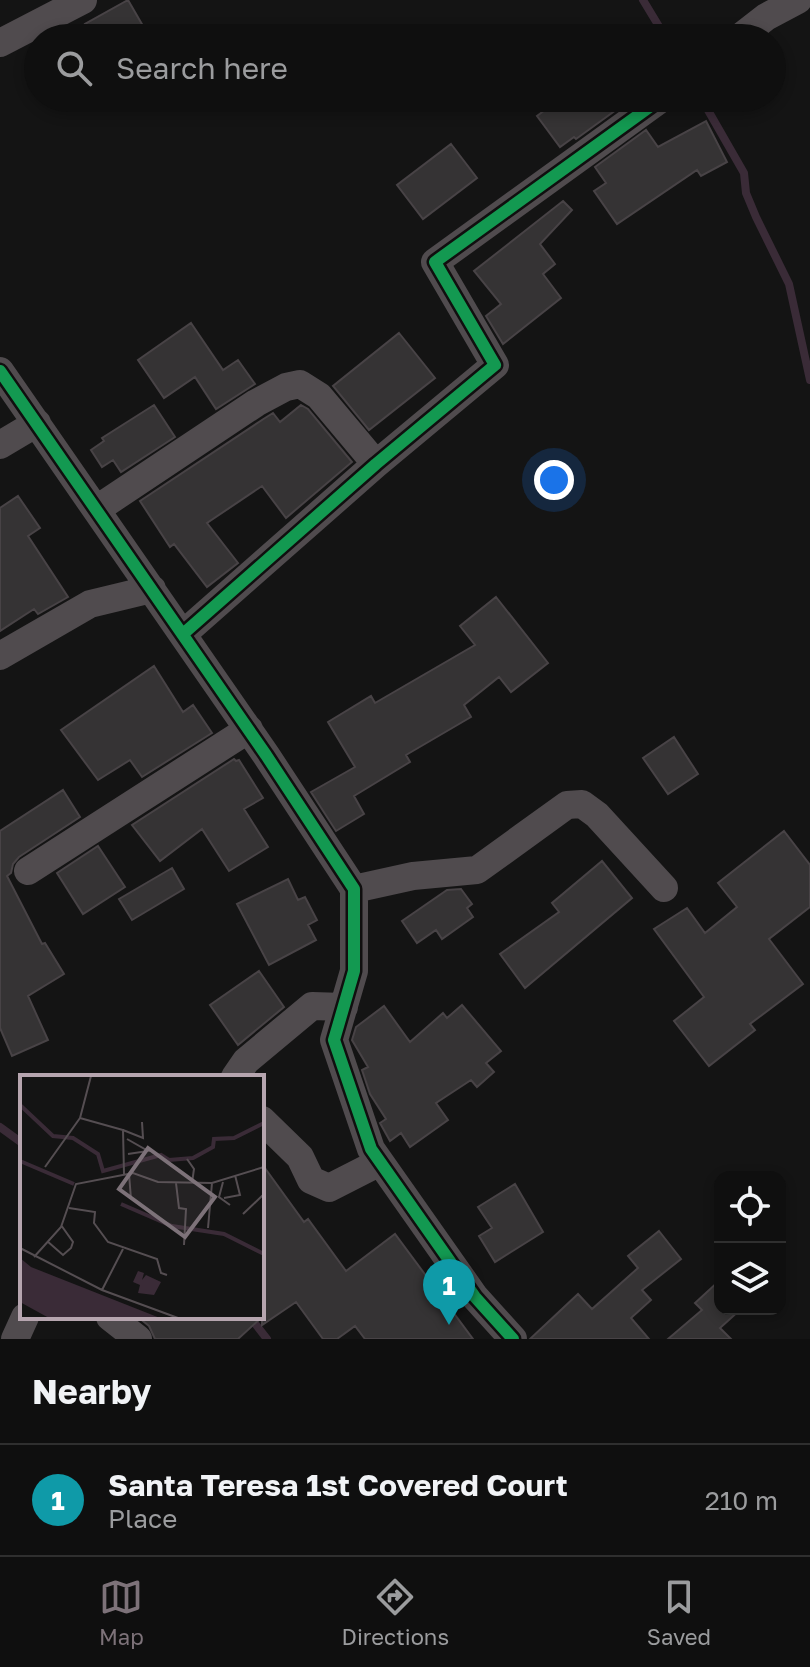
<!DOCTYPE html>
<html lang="en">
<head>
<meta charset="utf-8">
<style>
  :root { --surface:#0f0f0f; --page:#181818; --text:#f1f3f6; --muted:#9b9c9e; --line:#2f2f2f; --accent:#7d7279 }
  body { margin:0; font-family:"Golos Text",sans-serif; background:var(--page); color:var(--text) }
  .controls { position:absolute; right:24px; bottom:24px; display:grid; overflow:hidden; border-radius:16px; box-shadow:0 4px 12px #0003 }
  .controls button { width:72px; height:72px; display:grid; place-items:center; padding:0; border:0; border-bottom:2px solid var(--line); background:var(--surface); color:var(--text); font:40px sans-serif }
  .you { position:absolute; left:554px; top:480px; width:28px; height:28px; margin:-20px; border:6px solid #fff; border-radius:50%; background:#1a73e8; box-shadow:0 0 0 12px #1a73e833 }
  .badge { display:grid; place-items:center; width:52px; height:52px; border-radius:50%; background:var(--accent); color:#fff; font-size:26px; font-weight:700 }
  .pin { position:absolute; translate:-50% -66px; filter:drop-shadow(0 2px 4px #0008) }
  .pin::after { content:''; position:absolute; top:42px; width:28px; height:24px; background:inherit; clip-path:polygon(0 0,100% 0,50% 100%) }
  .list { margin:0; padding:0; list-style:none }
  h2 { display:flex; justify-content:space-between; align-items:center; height:104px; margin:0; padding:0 32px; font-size:34px }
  h2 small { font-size:26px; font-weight:400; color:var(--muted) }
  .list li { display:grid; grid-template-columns:52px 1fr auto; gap:24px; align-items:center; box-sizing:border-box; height:112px; padding:0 32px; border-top:2px solid var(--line) }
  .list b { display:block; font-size:30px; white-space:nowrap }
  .list p { margin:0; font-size:26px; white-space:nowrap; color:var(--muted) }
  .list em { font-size:26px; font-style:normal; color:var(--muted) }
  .icon { flex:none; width:44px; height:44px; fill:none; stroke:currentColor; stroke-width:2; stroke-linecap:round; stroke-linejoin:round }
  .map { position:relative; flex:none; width:810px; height:1339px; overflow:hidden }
  .search { position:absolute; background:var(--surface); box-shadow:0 4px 12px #0003; left:24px; right:24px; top:24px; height:88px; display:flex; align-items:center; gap:20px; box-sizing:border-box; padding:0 28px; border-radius:44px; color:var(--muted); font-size:30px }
  .sheet { height:216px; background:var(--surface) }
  nav { display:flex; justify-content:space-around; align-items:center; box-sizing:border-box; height:112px; border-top:2px solid var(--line); background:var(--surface); font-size:22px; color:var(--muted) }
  nav a { display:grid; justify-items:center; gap:4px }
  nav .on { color:var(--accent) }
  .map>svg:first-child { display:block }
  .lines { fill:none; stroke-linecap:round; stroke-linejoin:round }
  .stream { stroke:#3a2b37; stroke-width:8 }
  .building { fill:#353334; stroke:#484346; stroke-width:2 }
  .minor { stroke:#504b4e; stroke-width:28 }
  .cycleway-casing { stroke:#100f0f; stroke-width:17 }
  .cycleway { stroke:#139951; stroke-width:12 }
  .inset-river { fill:none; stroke:#3a2b37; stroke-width:4 }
  .inset-road { fill:none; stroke:#554e52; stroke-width:2 }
  .view { fill:#7d7279; fill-opacity:0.15; stroke:#7d7279; stroke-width:4 }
  .inset-edge { fill:none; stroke:#b6a5af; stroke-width:4 }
</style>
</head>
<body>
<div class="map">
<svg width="810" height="1339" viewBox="0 0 810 1339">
  <rect width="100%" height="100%" fill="#141414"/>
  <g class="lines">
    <path class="stream" d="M 643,0 L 666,38
      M 701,98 L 744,173 L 746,193 L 756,217 L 789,284 L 810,380
      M 0,1127 L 22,1143
      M 250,1317 L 267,1339"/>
  </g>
  <path class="building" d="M 128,0 L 150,38 L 93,38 L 85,24 Z
    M 561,98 L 624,98 L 627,102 L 576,139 L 574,137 L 560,147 L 537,116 Z
    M 706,121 L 727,162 L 701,176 L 697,170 L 617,224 L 594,191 L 606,183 L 595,167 L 646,130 L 658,147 Z
    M 451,144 L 477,178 L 423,219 L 397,185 Z
    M 563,201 L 572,210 L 540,244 L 555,264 L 543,274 L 561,298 L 503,344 L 486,316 L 501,304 L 474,271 Z
    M 191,323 L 223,370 L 238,360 L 255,384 L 216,409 L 195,377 L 164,398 L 138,360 Z
    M 399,333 L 435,378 L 369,430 L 333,386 Z
    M 154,405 L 175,437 L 121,472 L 113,460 L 102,467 L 91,450 L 104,441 L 102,438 Z
    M 301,405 L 308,409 L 352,462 L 286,518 L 262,486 L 207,523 L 238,563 L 207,587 L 174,544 L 170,547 L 140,501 L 265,418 L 273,413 L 280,422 Z
    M 18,496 L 40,528 L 28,536 L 68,597 L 38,614 L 34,609 L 0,631 L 0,508 Z
    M 496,597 L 548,663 L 511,692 L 499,677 L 464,705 L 471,717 L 406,755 L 410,762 L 354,796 L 364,814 L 336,831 L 311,792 L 355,767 L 328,722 L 371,696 L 375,703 L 475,645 L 460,626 Z
    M 154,666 L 183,712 L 193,705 L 212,733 L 142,777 L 130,760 L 98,780 L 61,730 Z
    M 674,737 L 698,774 L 668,794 L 643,758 Z
    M 234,759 L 236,761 L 239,760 L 263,798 L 244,809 L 268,847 L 229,871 L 202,829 L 160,861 L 132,825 Z
    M 63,790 L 80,817 L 19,857 L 13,864 L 11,873 L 7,876 L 42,944 L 45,943 L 64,974 L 28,996 L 48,1040 L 12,1056 L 0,1028 L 0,831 Z
    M 784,831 L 810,865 L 810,907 L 769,939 L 803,984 L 750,1024 L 755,1030 L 709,1066 L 674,1021 L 704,997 L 654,929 L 687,908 L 705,933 L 737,907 L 718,883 Z
    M 98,846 L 125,887 L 83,914 L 57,873 Z
    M 602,861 L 632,898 L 525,988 L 500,954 L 559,912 L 552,903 Z
    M 172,868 L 184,889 L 132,920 L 119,899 Z
    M 288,879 L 298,900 L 305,897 L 317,920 L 308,925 L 316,940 L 269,965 L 237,904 Z
    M 461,889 L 472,904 L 467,908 L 473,917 L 442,939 L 436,930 L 417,943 L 402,921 L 447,890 Z
    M 259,971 L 284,1007 L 238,1045 L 210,1005 Z
    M 462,1005 L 501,1051 L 486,1063 L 494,1072 L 477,1087 L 471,1080 L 436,1103 L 448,1120 L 410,1147 L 401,1133 L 390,1141 L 380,1123 L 386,1119 L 370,1094 L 362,1070 L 368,1067 L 352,1040 L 356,1027 L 384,1006 L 410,1042 L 443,1013 L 447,1018 Z
    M 262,1164 L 304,1222 L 308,1219 L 346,1271 L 395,1234 L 473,1339 L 365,1339 L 355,1326 L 337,1339 L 323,1339 L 296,1302 L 262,1325 L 262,1317 L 238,1339 L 155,1339 L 149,1326 L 138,1317 L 262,1317 Z
    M 515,1184 L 543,1232 L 495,1262 L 479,1236 L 492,1228 L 478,1207 Z
    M 659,1231 L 681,1259 L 642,1290 L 651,1300 L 631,1318 L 649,1339 L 530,1339 L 578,1294 L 592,1309 L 638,1268 L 628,1256 Z
    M 720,1280 L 720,1309 L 741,1309 L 720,1328 L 731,1339 L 668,1339 L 702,1310 L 695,1303 Z"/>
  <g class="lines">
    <path class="minor" d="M 739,38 L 766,17 L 798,0
      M 0,43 L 83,0
      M 0,371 L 266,755 L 354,889 L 354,971 L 334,1040 L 371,1149 L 475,1297 L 513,1339
      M 0,445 L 37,423
      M 97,509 L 256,403 L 286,387 L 300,384 L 319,396 L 376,464
      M 183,634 L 376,464 L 495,365 L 435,262 L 662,98
      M 0,656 L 90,604 L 152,589
      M 28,871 L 249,729
      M 354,889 L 413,876 L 477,870 L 567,805 L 582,804 L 597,815 L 664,888
      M 235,1077 L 246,1061 L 312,1006 L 344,1007
      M 262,1120 L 300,1157 L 311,1180 L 329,1188 L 380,1162
      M 110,1317 L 138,1339
      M 15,1339 L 25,1317"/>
    <defs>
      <path id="cycleway" d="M 0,371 L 266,755 L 354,889 L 354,971 L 334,1040 L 371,1149 L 475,1297 L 513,1339
        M 183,634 L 376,464 L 495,365 L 435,262 L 662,98"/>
    </defs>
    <use href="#cycleway" class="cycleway-casing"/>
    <use href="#cycleway" class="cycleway"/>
  </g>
  <g transform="translate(20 1075)">
    <rect width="244" height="244" fill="#141414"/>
    <path d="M 0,183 L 11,192 L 140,243 L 29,243 L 0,227 ZM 118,196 L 124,198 L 122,205 L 126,200 L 141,207 L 134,220 L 118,218 L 120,210 L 113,207 Z" fill="#3a2b37"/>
    <path class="inset-river" d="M 0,30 L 33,61 L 53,63 L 78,79 L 83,96 L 141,80 L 149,85 L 173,83 L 193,72 L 194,64 L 214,63 L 244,48M 0,86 L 54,109M 101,129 L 152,151 L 204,159 L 244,179"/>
    <path class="inset-road" d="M 71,1 L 60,43 L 103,55 L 104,99M 103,55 L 123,63 L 122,47M 107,64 L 128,76 L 108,79M 167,84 L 174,94 L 172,108M 25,92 L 60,43M 109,99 L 111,124M 203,107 L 199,122 L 210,130M 156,108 L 159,133 L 166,134 L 164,170M 204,123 L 220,120 L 215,100M 49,133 L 75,137 L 74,148 L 88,167 L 137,184 L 141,198 L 147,200M 223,139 L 244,119M 188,153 L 192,108M 27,166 L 43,180 L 51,173 L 53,167 L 41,150M 0,173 L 82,215 L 158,243M 14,182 L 41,152 L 56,109 L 113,98 L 138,107 L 192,108 L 244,92M 82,215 L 103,174"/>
    <path class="view" d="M 128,73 L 195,122 L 165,162 L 99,114 Z"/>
    <rect width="244" height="244" class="inset-edge"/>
  </g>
</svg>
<div class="controls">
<button><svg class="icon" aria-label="locate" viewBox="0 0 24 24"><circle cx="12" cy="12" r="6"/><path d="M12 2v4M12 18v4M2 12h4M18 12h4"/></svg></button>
<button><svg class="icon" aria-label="layers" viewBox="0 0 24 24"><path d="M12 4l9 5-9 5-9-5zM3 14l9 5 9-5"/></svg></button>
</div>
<div class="you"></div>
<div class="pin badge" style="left:449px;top:1325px;background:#0f9aa8">1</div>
<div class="search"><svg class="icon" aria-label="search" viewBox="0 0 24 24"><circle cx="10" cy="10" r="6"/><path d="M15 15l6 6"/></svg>Search here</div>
</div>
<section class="sheet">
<h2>Nearby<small></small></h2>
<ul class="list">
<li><span class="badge" style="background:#0f9aa8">1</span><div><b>Santa Teresa 1st Covered Court</b><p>Place</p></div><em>210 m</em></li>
</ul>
</section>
<nav>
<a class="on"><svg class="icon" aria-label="map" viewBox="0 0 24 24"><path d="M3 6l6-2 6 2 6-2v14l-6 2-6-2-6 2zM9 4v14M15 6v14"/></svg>Map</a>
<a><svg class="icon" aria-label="directions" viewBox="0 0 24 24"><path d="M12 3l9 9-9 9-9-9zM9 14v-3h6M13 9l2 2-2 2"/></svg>Directions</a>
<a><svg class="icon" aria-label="saved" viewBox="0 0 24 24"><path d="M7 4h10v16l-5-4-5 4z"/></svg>Saved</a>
</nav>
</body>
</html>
